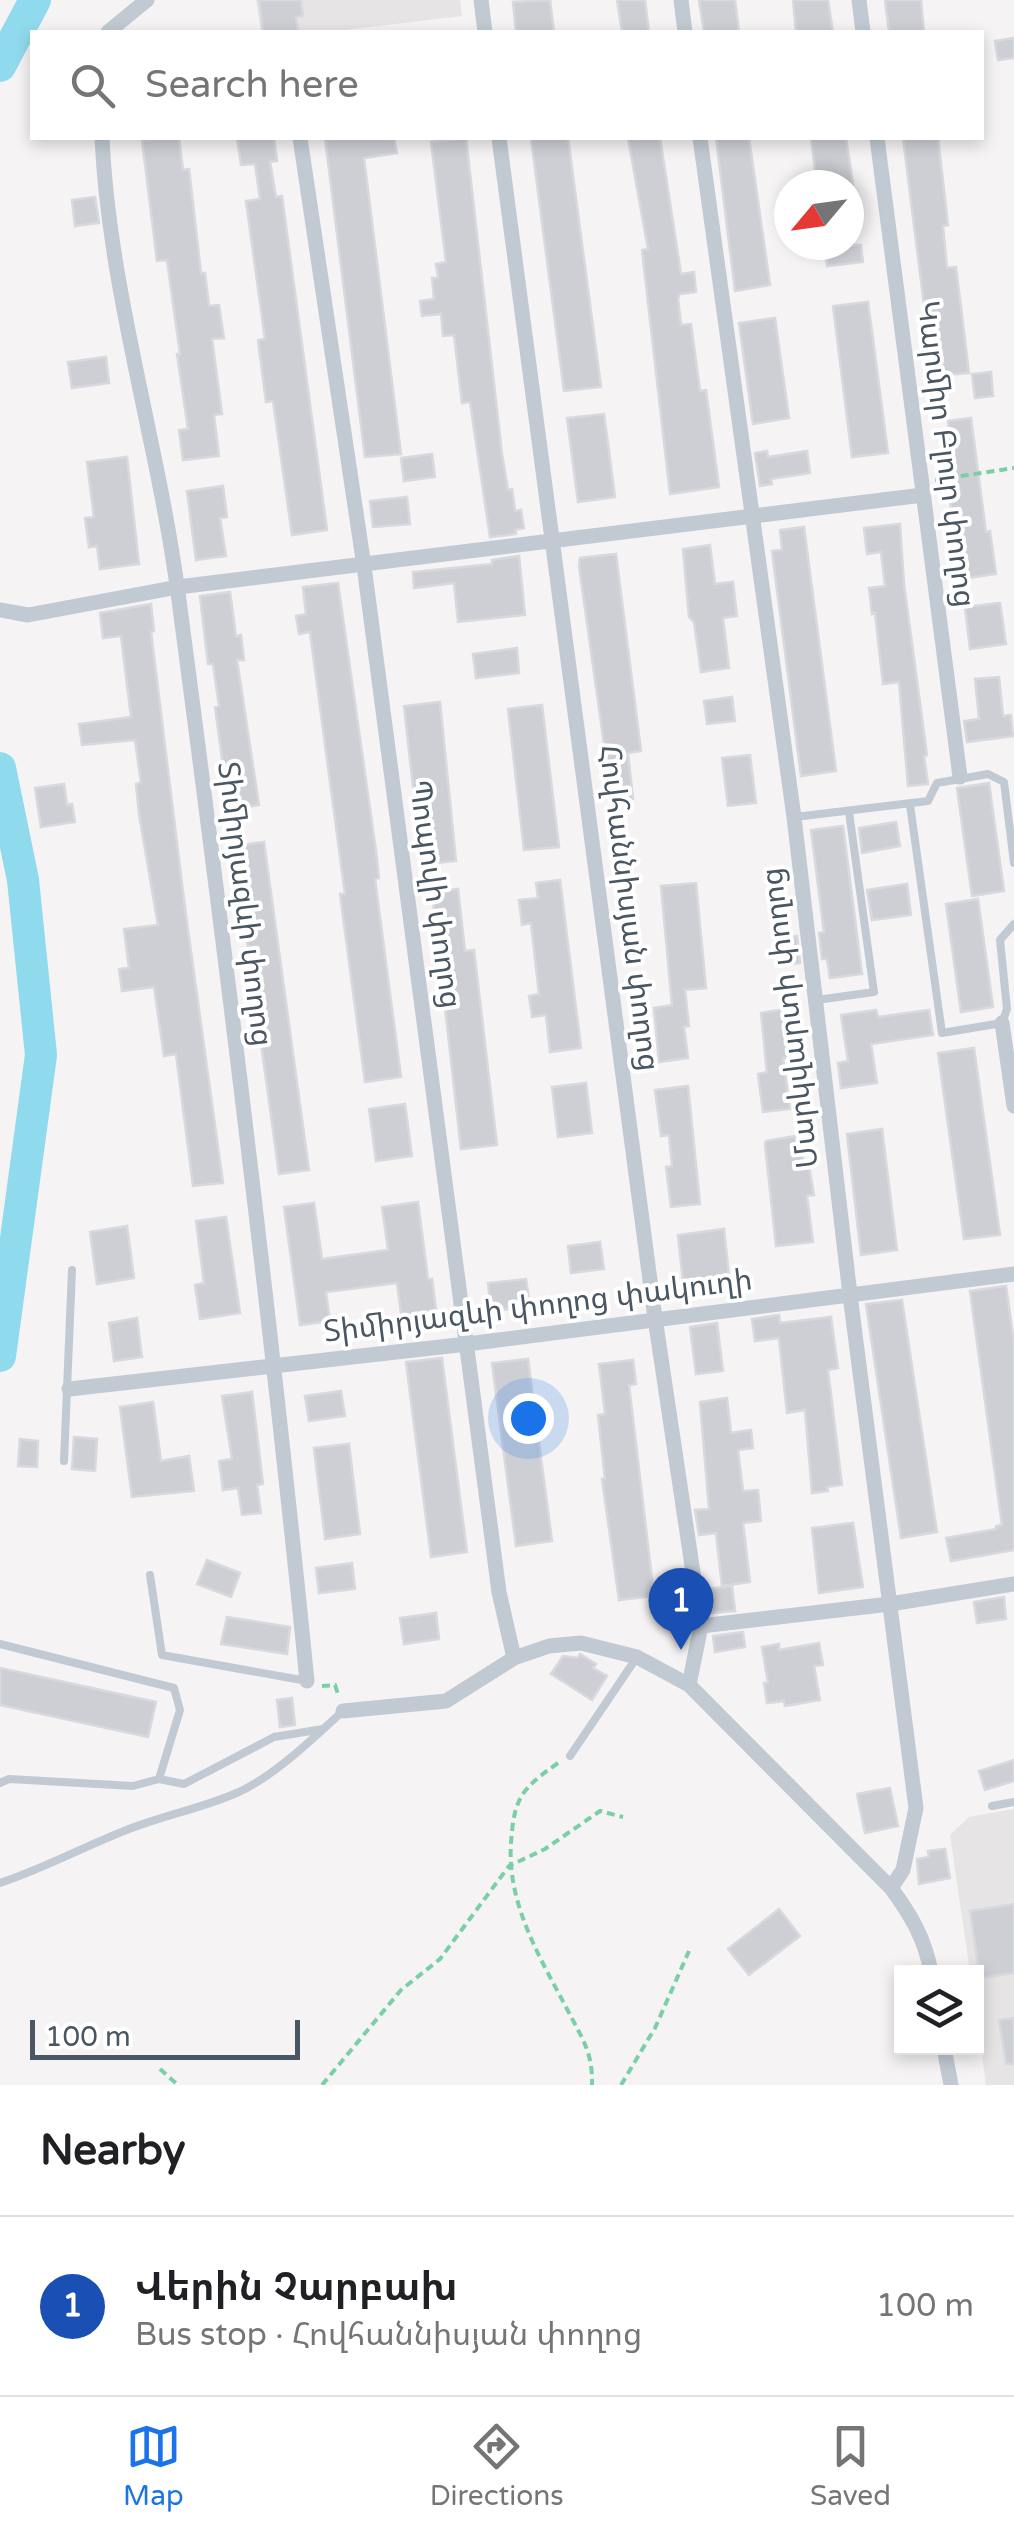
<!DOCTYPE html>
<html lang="en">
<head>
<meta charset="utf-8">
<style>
  :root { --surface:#fff; --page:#f2f2f2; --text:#202124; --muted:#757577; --line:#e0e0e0; --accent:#1a73e8 }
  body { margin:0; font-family:"Varela Round","Noto Sans Armenian",sans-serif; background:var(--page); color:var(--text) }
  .controls { position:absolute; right:30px; bottom:30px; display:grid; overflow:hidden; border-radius:0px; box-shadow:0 5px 15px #0003 }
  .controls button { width:90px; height:90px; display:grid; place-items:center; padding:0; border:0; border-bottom:2px solid var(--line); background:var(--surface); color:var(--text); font:50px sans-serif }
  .compass { position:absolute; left:774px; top:170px; width:90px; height:90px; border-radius:50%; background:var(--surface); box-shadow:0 5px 15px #0003; rotate:241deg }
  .scale { position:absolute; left:30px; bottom:25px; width:270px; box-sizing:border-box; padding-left:10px; border:5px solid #4a5661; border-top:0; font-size:28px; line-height:35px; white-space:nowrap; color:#4a5661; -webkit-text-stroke:8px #fff; paint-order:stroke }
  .you { position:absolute; left:528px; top:1418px; width:35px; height:35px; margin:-25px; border:8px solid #fff; border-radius:50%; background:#1a73e8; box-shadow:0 0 0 15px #1a73e833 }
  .badge { display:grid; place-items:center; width:65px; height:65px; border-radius:50%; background:var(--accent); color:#fff; font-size:32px; font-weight:700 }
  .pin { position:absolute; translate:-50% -82px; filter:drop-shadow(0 2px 5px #0008) }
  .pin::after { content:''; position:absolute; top:52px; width:35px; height:30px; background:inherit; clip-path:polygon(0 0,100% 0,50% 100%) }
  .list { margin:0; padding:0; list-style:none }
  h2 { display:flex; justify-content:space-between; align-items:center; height:130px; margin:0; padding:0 40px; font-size:42px }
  h2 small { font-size:32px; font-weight:400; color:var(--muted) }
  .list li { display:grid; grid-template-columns:65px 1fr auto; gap:30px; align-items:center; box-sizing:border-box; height:180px; padding:0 40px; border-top:2px solid var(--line) }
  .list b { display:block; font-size:38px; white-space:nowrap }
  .list p { margin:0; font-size:32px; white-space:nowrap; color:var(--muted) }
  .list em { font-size:32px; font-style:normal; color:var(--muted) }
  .icon { flex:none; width:55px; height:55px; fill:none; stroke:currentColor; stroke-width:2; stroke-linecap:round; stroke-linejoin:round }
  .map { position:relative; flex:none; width:1014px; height:2085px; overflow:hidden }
  .search { position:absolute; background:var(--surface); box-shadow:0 5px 15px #0003; left:30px; right:30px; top:30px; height:110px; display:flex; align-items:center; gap:25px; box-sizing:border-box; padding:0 35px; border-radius:0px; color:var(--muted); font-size:38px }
  .sheet { height:310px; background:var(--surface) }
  nav { display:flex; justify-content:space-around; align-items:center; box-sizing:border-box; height:140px; border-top:2px solid var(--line); background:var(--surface); font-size:28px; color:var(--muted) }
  nav a { display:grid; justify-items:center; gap:5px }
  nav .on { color:var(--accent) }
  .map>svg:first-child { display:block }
  .education { fill:#e6e4e5 }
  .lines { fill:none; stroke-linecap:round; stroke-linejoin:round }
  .river { stroke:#90daee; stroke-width:32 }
  .building { fill:#cdcfd5; stroke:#d7d9de; stroke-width:2.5 }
  .path { stroke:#7ad0a6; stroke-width:4; stroke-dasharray:8 5; stroke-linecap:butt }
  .lane { stroke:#c1cad2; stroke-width:8 }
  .street { stroke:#c1cad2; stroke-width:15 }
  .labels { text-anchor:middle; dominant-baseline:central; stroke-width:8; stroke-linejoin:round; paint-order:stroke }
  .street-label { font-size:30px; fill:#4a5661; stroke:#fff }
</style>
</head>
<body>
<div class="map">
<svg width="1014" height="2085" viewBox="0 0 1014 2085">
  <rect width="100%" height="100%" fill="#f5f3f3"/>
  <path class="education" d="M 256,0 L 460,0 L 462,16 L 328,32 L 261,32 Z
    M 1014,1809 L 1014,2085 L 986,2085 L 977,2018 L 976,1972 L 970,1972 L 950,1835 L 969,1817 Z"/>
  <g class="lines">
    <path class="river" d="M 0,66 L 35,0
      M 0,768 L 23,880 L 41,1055 L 0,1356"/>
  </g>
  <path class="building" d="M 259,0 L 301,0 L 303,16 L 296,17 L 298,32 L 263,32 Z
    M 550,0 L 554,32 L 516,32 L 513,2 Z
    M 617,0 L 645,0 L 649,32 L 622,32 Z
    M 699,0 L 735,0 L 739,32 L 704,32 Z
    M 793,0 L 828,0 L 833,32 L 796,32 Z
    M 885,0 L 921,0 L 924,32 L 889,32 Z
    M 1014,38 L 1014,58 L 998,60 L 995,41 Z
    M 158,138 L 179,138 L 183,170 L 189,169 L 201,273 L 205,273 L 209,306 L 219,305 L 224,338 L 212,339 L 222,414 L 214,415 L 219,456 L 183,460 L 179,430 L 188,429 L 177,354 L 180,354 L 167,260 L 157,261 L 142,140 Z
    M 237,138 L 274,138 L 277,161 L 270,162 L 276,197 L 282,196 L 327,530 L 292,535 L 273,401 L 266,402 L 258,340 L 265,339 L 246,201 L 260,199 L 255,164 L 241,165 Z
    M 325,138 L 394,138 L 397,153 L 364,158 L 401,454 L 365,457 Z
    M 466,138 L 502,454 L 508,490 L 512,489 L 515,511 L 521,510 L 524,528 L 515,530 L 516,534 L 490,537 L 470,402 L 462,403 L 454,335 L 443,336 L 441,314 L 422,316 L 420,301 L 434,299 L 432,278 L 438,278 L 436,264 L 446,262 L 431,142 Z
    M 531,138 L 568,138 L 601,387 L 564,391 Z
    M 628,138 L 660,138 L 681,274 L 694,272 L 696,292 L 680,294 L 678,298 L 681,325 L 691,324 L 700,391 L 706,390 L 719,487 L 670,494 L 642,250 L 648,249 Z
    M 716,138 L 749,138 L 770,285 L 735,291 Z
    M 811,138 L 846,138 L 853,185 L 817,185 Z
    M 903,138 L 938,138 L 948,225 L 943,226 L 947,268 L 956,267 L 969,373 L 933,376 Z
    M 95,197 L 99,223 L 75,226 L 72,200 Z
    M 825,245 L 861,245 L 863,262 L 827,266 Z
    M 868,302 L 888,453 L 852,457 L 833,306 Z
    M 775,318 L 789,418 L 753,424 L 739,323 Z
    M 106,357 L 109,383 L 72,388 L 68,362 Z
    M 991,372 L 993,396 L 975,398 L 972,374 Z
    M 604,414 L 615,497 L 578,502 L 567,418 Z
    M 971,418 L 986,532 L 990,531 L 996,574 L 960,579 L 948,485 L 956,484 L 948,421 Z
    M 767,451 L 768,457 L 807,451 L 810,473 L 771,479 L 772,484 L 760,486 L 755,453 Z
    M 432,454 L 435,477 L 404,481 L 401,458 Z
    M 127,457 L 139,564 L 100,569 L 97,546 L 89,547 L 85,518 L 94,517 L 87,462 Z
    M 223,486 L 227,517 L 220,518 L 226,556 L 196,560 L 187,491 Z
    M 407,497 L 410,524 L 373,527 L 370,501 Z
    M 900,524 L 904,584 L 927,755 L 924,756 L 928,784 L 908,786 L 899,682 L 883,684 L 875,613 L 872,614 L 869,588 L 885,586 L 881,552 L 867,554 L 864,528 Z
    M 804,527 L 836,771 L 801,776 L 772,551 L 782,550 L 780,530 Z
    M 710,545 L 715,584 L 733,582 L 737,616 L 723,618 L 729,668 L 701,672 L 694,622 L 689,617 L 683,549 Z
    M 616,554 L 641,751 L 628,753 L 633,799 L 612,801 L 579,566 L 580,558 Z
    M 519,556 L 525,615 L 458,622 L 454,583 L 414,588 L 413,572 L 492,564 L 492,560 Z
    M 338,583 L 376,851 L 379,878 L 375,879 L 401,1077 L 365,1082 L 340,894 L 345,894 L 310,632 L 299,634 L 296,616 L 306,614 L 303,587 Z
    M 230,592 L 236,636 L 241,635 L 244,660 L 237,660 L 259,805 L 229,810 L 215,707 L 219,706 L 213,664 L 208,664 L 200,596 Z
    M 1000,603 L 1006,644 L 970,649 L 965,607 Z
    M 151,604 L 154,631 L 151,632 L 185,908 L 223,1183 L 193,1186 L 176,1054 L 164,1056 L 154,987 L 122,991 L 119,969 L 129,968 L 124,929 L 158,925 L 139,814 L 136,784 L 141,783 L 135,740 L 82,745 L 79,724 L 131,717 L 121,636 L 103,638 L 100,613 Z
    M 517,648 L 519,673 L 476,678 L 473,654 Z
    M 999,677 L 1003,716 L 1011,715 L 1013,736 L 967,742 L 964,721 L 979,719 L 975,679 Z
    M 732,697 L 735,721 L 707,724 L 704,701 Z
    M 440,702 L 456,861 L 428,864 L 421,804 L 415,804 L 404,706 Z
    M 542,705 L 559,847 L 524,850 L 508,709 Z
    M 750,755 L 756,803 L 728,806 L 722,758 Z
    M 989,783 L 1004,891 L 972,896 L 957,788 Z
    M 64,784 L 67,805 L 72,804 L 75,822 L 41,827 L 35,788 Z
    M 896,822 L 900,846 L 862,853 L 859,828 Z
    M 843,826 L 862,974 L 830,978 L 827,959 L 822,959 L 819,933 L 824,932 L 811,830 Z
    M 264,842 L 309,1170 L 279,1174 L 234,846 Z
    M 560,880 L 581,1048 L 550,1052 L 546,1015 L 532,1017 L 529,996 L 539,994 L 531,923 L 522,925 L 519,900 L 538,898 L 536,883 Z
    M 696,883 L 706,988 L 685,990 L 689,1026 L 684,1027 L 688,1058 L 659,1062 L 654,1008 L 672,1005 L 661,886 Z
    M 907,884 L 911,915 L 872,920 L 867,890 Z
    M 458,889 L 465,951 L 474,950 L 497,1145 L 461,1149 L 432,892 Z
    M 978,899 L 993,1007 L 961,1012 L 946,904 Z
    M 797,936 L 800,963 L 778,966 L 774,939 Z
    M 786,1009 L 791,1037 L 797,1036 L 800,1056 L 783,1058 L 790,1109 L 763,1112 L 758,1074 L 767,1072 L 761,1013 Z
    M 876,1010 L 878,1017 L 929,1010 L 933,1035 L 871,1044 L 877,1083 L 841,1088 L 838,1063 L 848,1061 L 841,1015 Z
    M 974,1048 L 1000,1235 L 964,1239 L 938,1053 Z
    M 586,1083 L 592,1133 L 558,1137 L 552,1087 Z
    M 688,1086 L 700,1204 L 671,1207 L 666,1167 L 672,1166 L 669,1135 L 661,1136 L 655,1090 Z
    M 405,1104 L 412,1156 L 376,1161 L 369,1109 Z
    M 882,1129 L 897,1250 L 861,1255 L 847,1134 Z
    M 795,1136 L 796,1140 L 800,1139 L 804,1167 L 809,1166 L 814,1195 L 807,1196 L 813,1242 L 776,1246 L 765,1144 L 766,1141 Z
    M 418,1202 L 428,1279 L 432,1279 L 438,1324 L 403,1328 L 397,1283 L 326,1292 L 330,1321 L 300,1325 L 284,1207 L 314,1203 L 322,1259 L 388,1250 L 382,1207 Z
    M 226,1217 L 240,1313 L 200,1319 L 195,1285 L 204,1283 L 196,1221 Z
    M 127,1226 L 134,1278 L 97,1284 L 90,1232 Z
    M 724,1229 L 729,1276 L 683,1281 L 678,1235 Z
    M 600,1242 L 604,1269 L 571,1273 L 568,1246 Z
    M 526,1279 L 530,1307 L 491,1311 L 488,1283 Z
    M 1006,1286 L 1014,1343 L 1014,1550 L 951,1561 L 946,1538 L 996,1529 L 996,1526 L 1002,1525 L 970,1291 Z
    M 902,1300 L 937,1532 L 901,1538 L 866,1304 Z
    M 779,1315 L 780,1323 L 831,1317 L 838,1368 L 828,1370 L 842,1485 L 827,1487 L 828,1491 L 812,1493 L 805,1410 L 787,1413 L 779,1338 L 755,1341 L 752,1319 Z
    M 137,1318 L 142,1357 L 114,1361 L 109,1323 Z
    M 717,1323 L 723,1371 L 696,1374 L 690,1327 Z
    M 442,1358 L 467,1552 L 431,1557 L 406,1362 Z
    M 528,1359 L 552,1541 L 516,1546 L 492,1363 Z
    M 633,1360 L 636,1384 L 629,1385 L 654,1596 L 619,1600 L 602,1479 L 605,1479 L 598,1415 L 605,1414 L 599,1364 Z
    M 341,1391 L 345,1416 L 309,1421 L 305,1396 Z
    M 252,1392 L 263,1484 L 257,1485 L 261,1513 L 242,1515 L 238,1488 L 223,1490 L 219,1461 L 232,1459 L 222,1396 Z
    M 727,1398 L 731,1433 L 751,1430 L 753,1448 L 738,1450 L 743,1491 L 758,1490 L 761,1521 L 743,1523 L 750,1582 L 722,1586 L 716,1533 L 699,1535 L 695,1510 L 709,1509 L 700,1402 Z
    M 153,1402 L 161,1461 L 189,1456 L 194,1491 L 132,1497 L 120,1407 Z
    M 74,1437 L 97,1439 L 95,1471 L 72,1469 Z
    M 20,1439 L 38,1441 L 37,1467 L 18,1466 Z
    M 349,1444 L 360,1534 L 325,1539 L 314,1448 Z
    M 853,1523 L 863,1587 L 819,1593 L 812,1528 Z
    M 207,1560 L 240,1573 L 231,1597 L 197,1584 Z
    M 352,1563 L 355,1589 L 319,1593 L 316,1568 Z
    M 732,1586 L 735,1611 L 712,1613 L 709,1589 Z
    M 1004,1597 L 1006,1619 L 977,1623 L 974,1602 Z
    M 436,1613 L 439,1639 L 404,1644 L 400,1618 Z
    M 227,1617 L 290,1627 L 287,1654 L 221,1644 Z
    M 743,1632 L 745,1647 L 715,1652 L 713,1636 Z
    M 819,1643 L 823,1665 L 814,1666 L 820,1700 L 785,1706 L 784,1701 L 767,1703 L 764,1683 L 768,1683 L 762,1647 L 779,1644 L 779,1650 Z
    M 580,1654 L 596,1664 L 593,1668 L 607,1676 L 592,1700 L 551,1674 L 563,1656 L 578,1658 Z
    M 0,1668 L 156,1702 L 148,1737 L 0,1705 Z
    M 292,1698 L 295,1725 L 280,1727 L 277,1700 Z
    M 1014,1760 L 1014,1781 L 985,1790 L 979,1771 Z
    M 890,1788 L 898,1826 L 865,1833 L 857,1794 Z
    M 945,1849 L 950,1878 L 919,1884 L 917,1859 L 929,1857 L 928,1851 Z
    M 1014,1904 L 1014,1973 L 980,1978 L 970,1911 Z
    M 779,1909 L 800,1936 L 749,1975 L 728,1949 Z
    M 1014,2018 L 1014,2064 L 1006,2064 L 999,2020 Z"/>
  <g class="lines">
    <path class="path" d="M 935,480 L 1014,468
      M 322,1686 L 335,1685 L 339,1697
      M 558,1763 C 521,1789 514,1798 511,1843 C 507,1903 539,1956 566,2007 C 581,2037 593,2051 592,2085
      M 160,2069 L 178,2085
      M 322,2085 L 401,1990 L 440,1959 L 509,1866 L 545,1849 L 600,1811 L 623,1817
      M 621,2085 L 655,2028 L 689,1951"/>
    <path class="lane" d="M 910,805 L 942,1033 L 1002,1023 L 1007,1009 L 1000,940 L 1014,924
      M 795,817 L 928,801 L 937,783 L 988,774 L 1004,782 L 1014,863
      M 817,1000 L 874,992 L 849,812
      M 64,1461 L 72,1270
      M 150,1575 L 162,1655 L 307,1681
      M 0,1644 L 174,1688 L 180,1710 L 159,1779
      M 570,1756 L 637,1657
      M 0,1783 L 9,1779 L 133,1786 L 159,1779 L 184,1784 L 274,1737 L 323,1729
      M 992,1806 L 1014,1802
      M 0,1883 C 45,1868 85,1846 129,1829 C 165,1815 203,1808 239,1792 C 277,1774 312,1739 343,1711"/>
    <path class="street" d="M 481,0 L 485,32
      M 681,0 L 685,32
      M 859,0 L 863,32
      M 108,32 L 147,0
      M 102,138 C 109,290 158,442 178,593 C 226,955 271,1318 307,1681
      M 300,138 L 364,566 L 499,1592 L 514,1658
      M 499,138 L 655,1318 L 701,1626 L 689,1685
      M 700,138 L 794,817 L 850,1295 L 916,1808 L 903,1870 L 891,1888
      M 877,138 L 960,777
      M 0,610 L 28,615 L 178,587 L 923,495
      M 1002,1023 L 1014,1106
      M 69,1389 L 467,1344 L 1014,1274
      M 701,1626 L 890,1604 L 1014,1584
      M 343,1711 L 446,1701 L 514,1658 L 549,1646 L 581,1643 L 637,1657 L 689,1685 L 891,1888 C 911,1915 925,1939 931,1972
      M 944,2048 L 951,2085"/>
  </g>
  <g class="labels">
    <g class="street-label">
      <text transform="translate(946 454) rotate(83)">Կարմիր Բլուր փողոց</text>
      <text transform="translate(435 894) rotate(82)">Պոպովի փողոց</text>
      <text transform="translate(245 904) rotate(83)">Տիմիրյազևի փողոց</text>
      <text transform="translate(629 908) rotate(83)">Հովհաննիսյան փողոց</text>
      <text transform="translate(790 1018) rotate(-97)">Մարկվարտի փողոց</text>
      <text transform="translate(538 1306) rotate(-7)">Տիմիրյազևի փողոց փակուղի</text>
    </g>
  </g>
</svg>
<div class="controls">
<button><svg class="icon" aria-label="layers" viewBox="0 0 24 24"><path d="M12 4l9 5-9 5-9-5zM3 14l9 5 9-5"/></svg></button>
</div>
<svg class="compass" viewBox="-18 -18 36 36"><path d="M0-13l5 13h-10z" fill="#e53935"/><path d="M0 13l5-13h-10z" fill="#757577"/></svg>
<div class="scale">100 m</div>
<div class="you"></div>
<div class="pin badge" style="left:681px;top:1650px;background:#1a4fb4">1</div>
<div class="search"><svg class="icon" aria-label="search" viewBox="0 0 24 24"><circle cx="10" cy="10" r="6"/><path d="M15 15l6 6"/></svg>Search here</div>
</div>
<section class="sheet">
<h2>Nearby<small></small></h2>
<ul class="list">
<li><span class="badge" style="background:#1a4fb4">1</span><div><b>Վերին Չարբախ</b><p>Bus stop · Հովհաննիսյան փողոց</p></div><em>100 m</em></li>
</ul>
</section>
<nav>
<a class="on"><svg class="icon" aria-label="map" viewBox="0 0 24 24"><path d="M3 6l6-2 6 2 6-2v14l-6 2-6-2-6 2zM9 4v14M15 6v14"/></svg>Map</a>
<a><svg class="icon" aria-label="directions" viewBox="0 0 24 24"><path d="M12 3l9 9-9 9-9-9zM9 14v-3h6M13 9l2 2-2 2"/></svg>Directions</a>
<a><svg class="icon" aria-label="saved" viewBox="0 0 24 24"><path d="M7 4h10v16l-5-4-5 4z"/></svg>Saved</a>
</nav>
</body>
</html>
